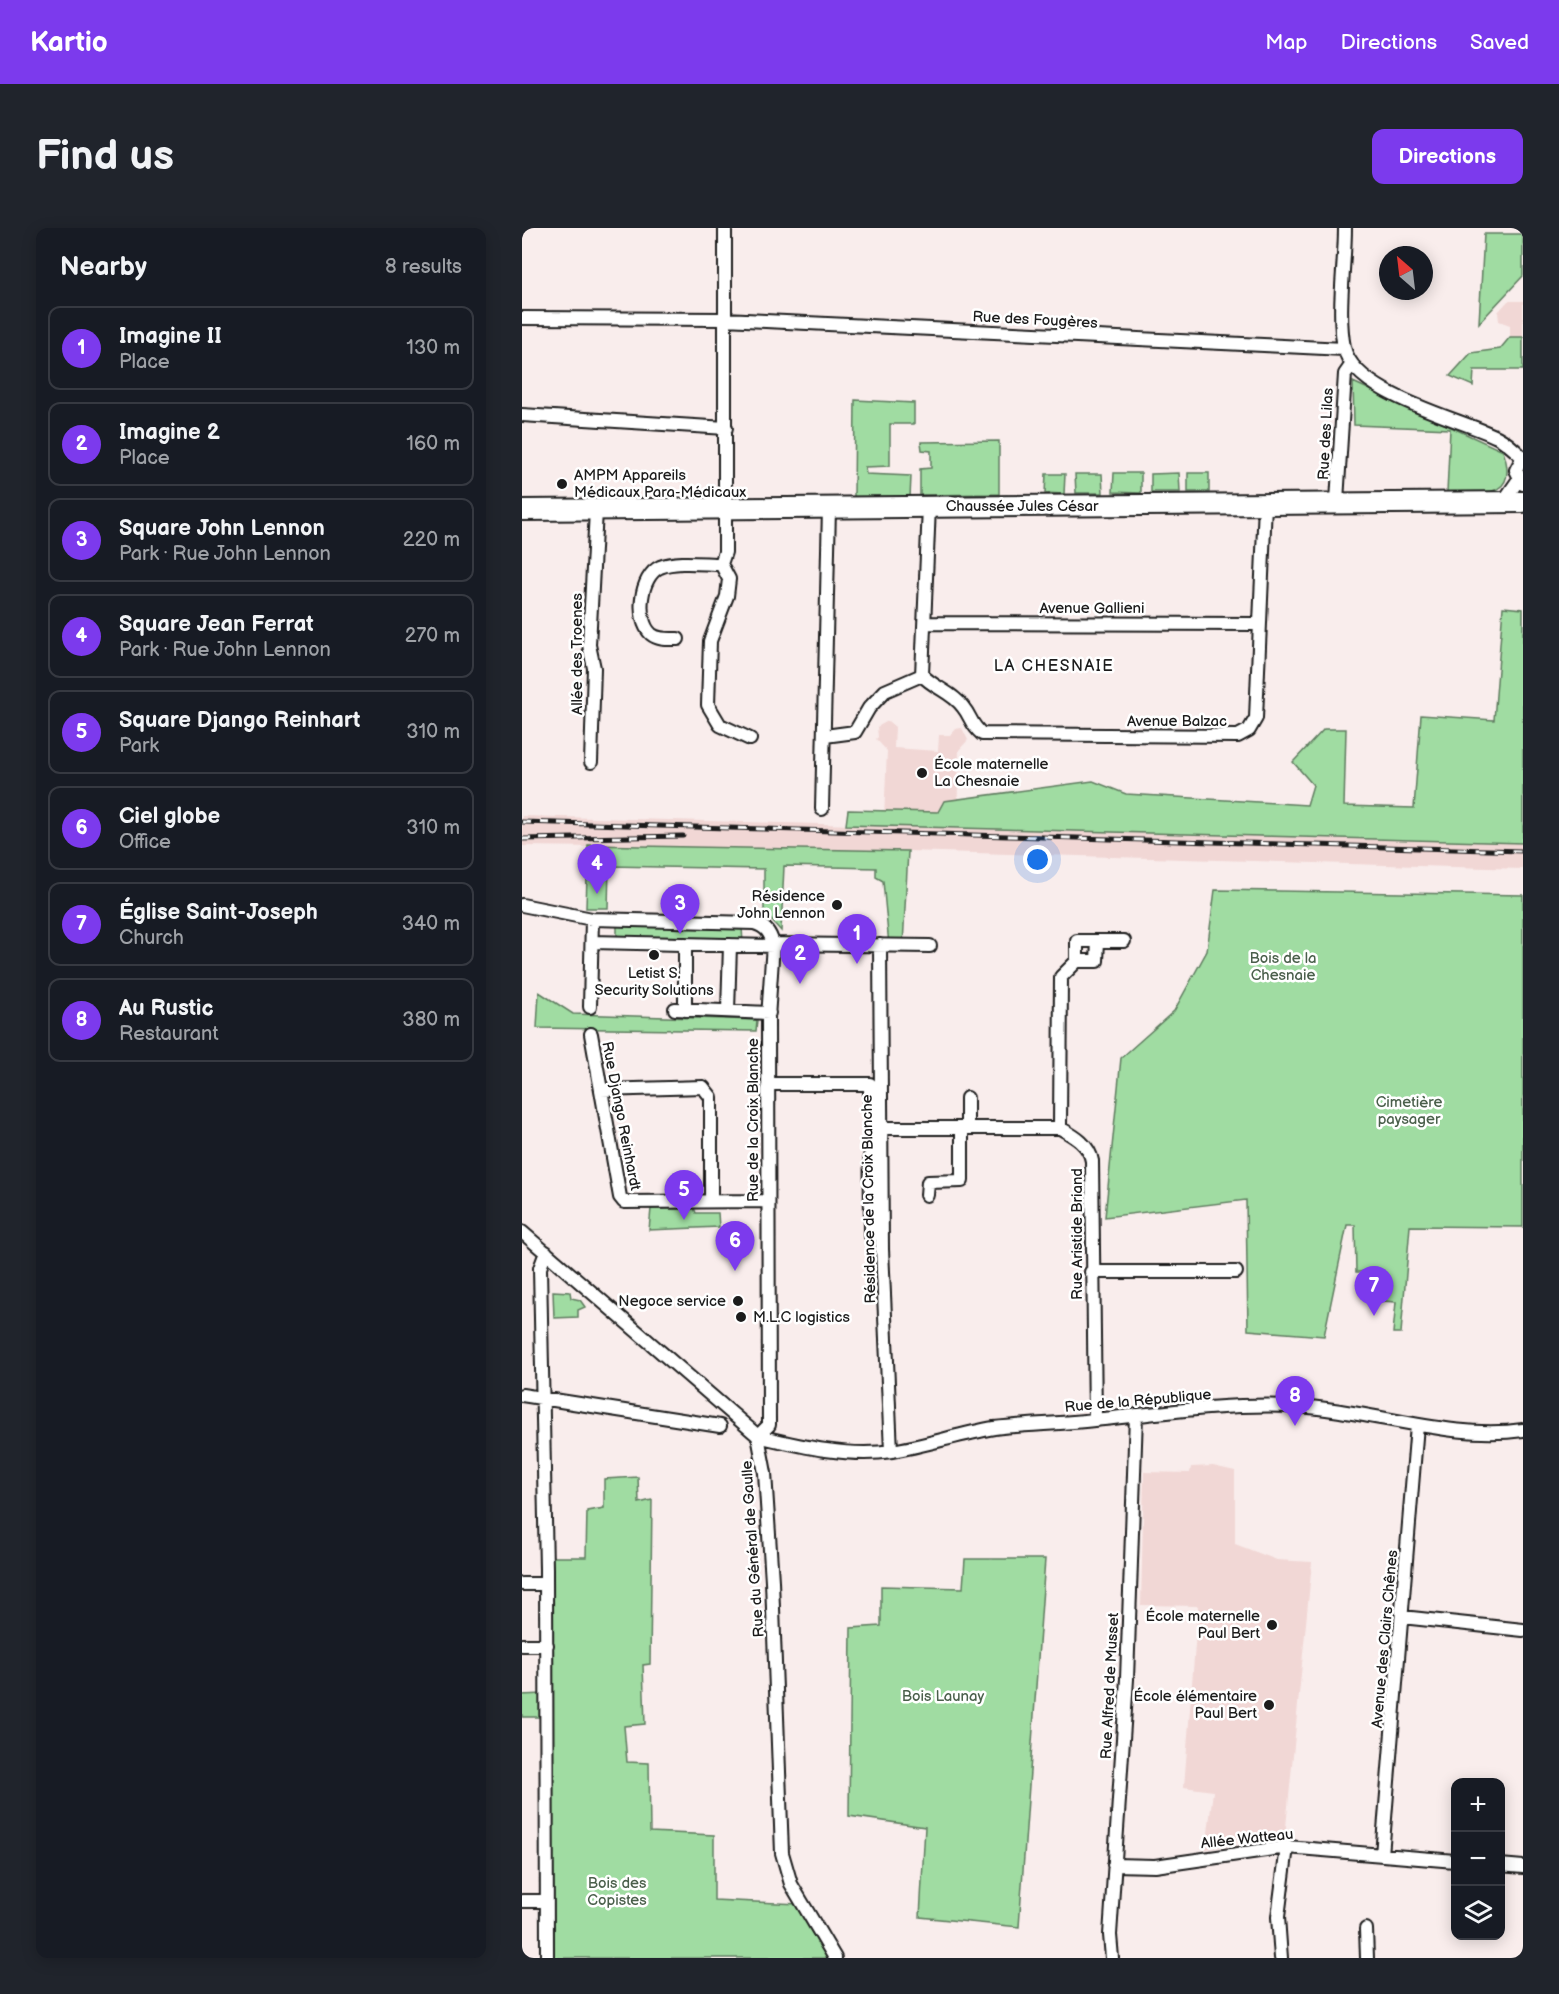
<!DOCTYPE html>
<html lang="en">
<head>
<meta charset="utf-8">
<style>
  :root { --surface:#171b24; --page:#20242c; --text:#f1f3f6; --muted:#9ea1a6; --line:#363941; --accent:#7c3aed }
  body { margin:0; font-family:"Balsamiq Sans",sans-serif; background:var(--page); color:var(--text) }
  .controls { position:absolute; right:18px; bottom:18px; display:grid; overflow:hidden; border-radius:12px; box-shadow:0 3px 15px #0003 }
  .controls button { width:54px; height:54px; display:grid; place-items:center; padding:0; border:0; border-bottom:2px solid var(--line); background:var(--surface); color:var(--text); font:30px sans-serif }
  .compass { position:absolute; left:857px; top:18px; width:54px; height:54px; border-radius:50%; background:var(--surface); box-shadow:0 3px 15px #0003; rotate:332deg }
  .you { position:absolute; left:516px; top:632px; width:21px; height:21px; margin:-15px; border:4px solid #fff; border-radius:50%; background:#1a73e8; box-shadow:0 0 0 9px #1a73e833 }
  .badge { display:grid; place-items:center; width:39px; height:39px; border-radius:50%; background:var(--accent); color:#fff; font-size:20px; font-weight:700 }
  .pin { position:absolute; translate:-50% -50px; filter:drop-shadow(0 2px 3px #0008) }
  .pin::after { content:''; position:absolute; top:32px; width:21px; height:18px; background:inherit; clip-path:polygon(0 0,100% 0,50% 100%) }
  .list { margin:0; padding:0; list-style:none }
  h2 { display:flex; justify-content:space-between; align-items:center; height:78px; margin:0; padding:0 24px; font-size:26px }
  h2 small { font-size:20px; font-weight:400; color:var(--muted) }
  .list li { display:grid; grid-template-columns:39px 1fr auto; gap:18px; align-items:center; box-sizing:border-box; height:84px; margin:0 12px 12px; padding:0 12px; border:2px solid var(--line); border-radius:12px }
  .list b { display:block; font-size:22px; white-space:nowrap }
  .list p { margin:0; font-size:20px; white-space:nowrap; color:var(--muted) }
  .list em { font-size:20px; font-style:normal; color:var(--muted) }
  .icon { flex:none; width:33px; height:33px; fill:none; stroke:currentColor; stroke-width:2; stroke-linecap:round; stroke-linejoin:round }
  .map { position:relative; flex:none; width:1001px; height:1730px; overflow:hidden; border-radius:12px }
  header { display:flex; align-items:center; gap:36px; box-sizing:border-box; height:84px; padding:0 30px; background:var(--accent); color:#fff }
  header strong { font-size:28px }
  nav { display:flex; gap:33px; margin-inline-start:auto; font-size:21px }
  .intro { display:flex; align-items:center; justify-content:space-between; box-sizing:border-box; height:144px; padding:0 36px }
  h1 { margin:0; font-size:42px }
  .button { padding:15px 27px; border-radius:12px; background:var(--accent); color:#fff; font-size:21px; font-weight:700 }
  main { display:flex; gap:36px; padding:0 36px }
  aside { flex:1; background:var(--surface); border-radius:12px; box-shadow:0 3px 15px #0003 }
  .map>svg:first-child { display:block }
  .built { fill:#f1d7d5 }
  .green { fill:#a0dca2; stroke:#5e7c5f; stroke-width:1.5 }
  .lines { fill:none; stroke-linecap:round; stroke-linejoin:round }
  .minor-casing { stroke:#1c1c1c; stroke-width:16 }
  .primary-casing { stroke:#1c1c1c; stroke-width:24 }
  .minor { stroke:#fff; stroke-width:12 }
  .primary { stroke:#fff; stroke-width:20 }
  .rail-casing { stroke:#1c1c1c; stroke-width:5 }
  .rail { stroke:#fff; stroke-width:3; stroke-dasharray:9; stroke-linecap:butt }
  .poi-dot { fill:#1c1c1c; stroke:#fff; stroke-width:2 }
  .labels { text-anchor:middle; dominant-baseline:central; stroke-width:5; stroke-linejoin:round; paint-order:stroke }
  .street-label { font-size:15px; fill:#1c1c1c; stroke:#fff }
  .poi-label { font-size:15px; fill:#1c1c1c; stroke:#fff; text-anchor:end }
  .park-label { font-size:15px; fill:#4a5f4b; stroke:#fff }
  .neighbourhood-label { font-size:16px; letter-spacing:1.5px; fill:#1c1c1c; stroke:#fff }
</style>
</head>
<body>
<header>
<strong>Kartio</strong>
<nav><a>Map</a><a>Directions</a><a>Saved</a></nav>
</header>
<div class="intro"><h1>Find us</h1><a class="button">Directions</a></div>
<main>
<aside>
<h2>Nearby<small>8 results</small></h2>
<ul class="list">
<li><span class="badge">1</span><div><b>Imagine II</b><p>Place</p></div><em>130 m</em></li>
<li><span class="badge">2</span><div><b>Imagine 2</b><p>Place</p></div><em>160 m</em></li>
<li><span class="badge">3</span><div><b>Square John Lennon</b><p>Park · Rue John Lennon</p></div><em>220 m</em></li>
<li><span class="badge">4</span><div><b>Square Jean Ferrat</b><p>Park · Rue John Lennon</p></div><em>270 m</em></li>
<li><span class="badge">5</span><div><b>Square Django Reinhart</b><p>Park</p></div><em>310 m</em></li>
<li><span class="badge">6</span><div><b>Ciel globe</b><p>Office</p></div><em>310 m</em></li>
<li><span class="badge">7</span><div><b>Église Saint-Joseph</b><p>Church</p></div><em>340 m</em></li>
<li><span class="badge">8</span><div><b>Au Rustic</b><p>Restaurant</p></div><em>380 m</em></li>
</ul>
</aside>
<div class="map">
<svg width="1001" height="1730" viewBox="0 0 1001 1730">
  <rect width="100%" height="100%" fill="#f9edec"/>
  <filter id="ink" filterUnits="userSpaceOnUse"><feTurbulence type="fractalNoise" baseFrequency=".0167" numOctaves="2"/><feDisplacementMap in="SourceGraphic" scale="12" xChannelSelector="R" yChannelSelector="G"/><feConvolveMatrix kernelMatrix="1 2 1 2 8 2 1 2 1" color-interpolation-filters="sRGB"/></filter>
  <g filter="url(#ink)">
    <path class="built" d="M 986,73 L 1001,73 L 1001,109 L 988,109 L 988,97 L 977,93 L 976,84 Z
      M 366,493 L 373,499 L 372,520 L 416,523 L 417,507 L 428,507 L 433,501 L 440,500 L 446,512 L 437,522 L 435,592 L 362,590 L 365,523 L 354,511 L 356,509 L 355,499 Z
      M 0,588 L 1001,615 L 1001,641 L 386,623 L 0,618 Z
      M 691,1238 L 713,1243 L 713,1316 L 755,1332 L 790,1334 L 763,1609 L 724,1614 L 722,1611 L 717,1610 L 713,1616 L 684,1621 L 691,1563 L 662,1559 L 676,1378 L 619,1377 L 622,1244 L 668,1245 L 669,1239 Z"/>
    <path class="green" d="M 962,6 L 1001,6 L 1001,48 L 957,95 Z
      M 988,109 L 1001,109 L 1001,142 L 952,142 L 951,158 L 928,148 L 949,125 L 978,121 Z
      M 831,154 L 981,223 C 998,272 959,265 925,265 L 928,201 L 832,197 Z
      M 333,172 L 392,175 L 392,196 L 368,196 L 368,238 L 343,239 L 344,246 L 389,248 L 388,270 L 332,270 Z
      M 477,213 L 477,266 L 398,267 L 398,241 L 409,240 L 409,223 L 400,222 L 399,214 Z
      M 592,245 L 619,245 L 619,265 L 591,264 Z
      M 657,245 L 658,264 L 629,264 L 629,246 Z
      M 666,245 L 687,245 L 687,264 L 666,264 Z
      M 524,246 L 543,246 L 542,266 L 523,265 Z
      M 553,246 L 580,246 L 581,265 L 554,265 Z
      M 981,379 L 1001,381 L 1001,615 L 324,597 L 326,582 L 416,584 L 422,573 L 571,553 L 604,566 L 785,577 L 791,557 L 771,534 L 802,501 L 824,501 L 822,578 L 892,580 L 899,487 L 972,492 Z
      M 66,617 L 386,623 L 381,717 L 367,717 L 361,653 L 354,649 L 354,640 L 262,638 L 259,703 L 242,684 L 242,641 L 87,638 L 86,680 L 64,680 Z
      M 693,662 L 1001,667 L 1001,999 L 888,998 L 879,1105 L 871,1105 L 874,1074 L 847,1072 L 849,1044 L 834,1044 L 833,997 L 825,997 L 802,1108 L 726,1102 L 724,972 L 583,989 L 599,830 L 652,783 L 685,723 Z
      M 95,697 L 220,699 L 221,716 L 95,713 Z
      M 17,764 L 51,786 L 235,792 L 234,803 L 15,800 Z
      M 172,980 L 174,985 L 196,985 L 197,999 L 127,1002 L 129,981 Z
      M 31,1063 L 48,1064 L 49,1070 L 58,1072 L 63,1079 L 56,1082 L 56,1089 L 32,1090 Z
      M 116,1249 L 117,1275 L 130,1272 L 128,1436 L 121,1437 L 123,1496 L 102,1498 L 105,1534 L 127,1535 L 128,1604 L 192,1607 L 192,1672 L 277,1676 L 310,1730 L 27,1730 L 24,1329 L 64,1329 L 65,1283 L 82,1280 L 82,1251 Z
      M 443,1331 L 523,1331 L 497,1699 L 398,1689 L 403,1599 L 327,1588 L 329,1400 L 359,1398 L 359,1358 L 441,1360 Z
      M 21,1466 L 21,1489 L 0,1489 L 0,1467 Z"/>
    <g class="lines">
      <defs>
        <path id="minor" d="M 823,0 C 823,37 815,84 822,119 C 831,166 937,190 975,209 C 985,214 993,222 1000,229
          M 0,90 L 203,91 L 822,121
          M 0,187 L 204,200
          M 1001,229 L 994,242 L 1001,256
          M 815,273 L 823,146 L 830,136
          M 981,274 L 997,251
          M 199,336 L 207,351 L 205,368 L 188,413 L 186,477 L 198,497 L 228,511
          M 403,395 L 737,396
          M 156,411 C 146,411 136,412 129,406 C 113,391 118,348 138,339 C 155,332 181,336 199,336 L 203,324 L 203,0
          M 400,447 L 407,278
          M 303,508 L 333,504 L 347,480 L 363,463 L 400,447 C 412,460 430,464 441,479 C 450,490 448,496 460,506 L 716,508 L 727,502 L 734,490 L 743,276
          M 69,534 L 72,440 L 67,417 L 74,282
          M 300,581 L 307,280
          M 0,677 L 70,691 L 232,695 C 243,698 248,704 251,716 L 246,790 L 247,1197 L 236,1208
          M 70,714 L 251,718
          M 163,716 L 163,782
          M 251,716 L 408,718
          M 358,717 L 360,1021 L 369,1223
          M 555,733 L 555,713 L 602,713
          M 555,733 L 575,733 L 576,713
          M 68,779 L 70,691
          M 153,781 L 247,785
          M 206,783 L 208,717
          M 69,806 L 98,969 L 102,974 L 246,973
          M 247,856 L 348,856 L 349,1008
          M 79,862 L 181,859 L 189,869 L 189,973
          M 361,900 L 538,900 C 552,908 567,916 570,933 L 573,1192
          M 445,900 L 445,870
          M 538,900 L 539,749 L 555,733
          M 405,967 L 406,954 L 440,953 L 440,900
          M 0,1004 L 236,1208 L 243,1245 L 250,1353 L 260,1625 L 269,1656 L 313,1730
          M 24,1024 L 18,1040 L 24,1341 L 25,1730
          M 569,1044 L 714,1044
          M 0,1167 L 198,1198
          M 236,1208 C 278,1218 327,1230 370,1223 C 405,1217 438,1206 472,1200 C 505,1196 539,1196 572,1192 C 638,1185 705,1175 771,1178 C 846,1181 928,1213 1001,1202
          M 0,1356 L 24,1356
          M 880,1389 L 1001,1402
          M 0,1417 L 25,1417
          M 860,1627 L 895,1197
          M 592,1637 L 633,1638 L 765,1619 L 933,1633
          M 978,1637 L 1001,1639
          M 0,1673 L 24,1673
          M 844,1701 L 845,1730
          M 590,1730 L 588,1707 L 605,1451 L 614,1187
          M 759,1730 L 756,1689 L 765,1619"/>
        <path id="primary" d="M 0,282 L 1001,274"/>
      </defs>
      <use href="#minor" class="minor-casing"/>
      <use href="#primary" class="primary-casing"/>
      <use href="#minor" class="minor"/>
      <use href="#primary" class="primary"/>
      <defs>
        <path id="rail" d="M 0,594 L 1001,623
          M 0,611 L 161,608"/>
      </defs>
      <use href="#rail" class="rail-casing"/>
      <use href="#rail" class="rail"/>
    </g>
  </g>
  <g class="poi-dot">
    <circle cx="40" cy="256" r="6"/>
    <circle cx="400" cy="545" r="6"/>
    <circle cx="315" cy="677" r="6"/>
    <circle cx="132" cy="727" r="6"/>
    <circle cx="216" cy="1073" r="6"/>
    <circle cx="219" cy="1089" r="6"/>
    <circle cx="750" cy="1397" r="6"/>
    <circle cx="747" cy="1477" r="6"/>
  </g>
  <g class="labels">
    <g class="street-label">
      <text transform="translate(513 92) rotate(3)">Rue des Fougères</text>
      <text transform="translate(804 206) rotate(-87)">Rue des Lilas</text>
      <text x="500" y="278">Chaussée Jules César</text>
      <text x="570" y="380">Avenue Gallieni</text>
      <text transform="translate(55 426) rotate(-90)">Allée des Troenes</text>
      <text x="655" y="493">Avenue Balzac</text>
      <text transform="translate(99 888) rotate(79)">Rue Django Reinhardt</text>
      <text transform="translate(231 892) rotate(-90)">Rue de la Croix Blanche</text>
      <text transform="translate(347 971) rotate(-91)">Résidence de la Croix Blanche</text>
      <text transform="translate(555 1006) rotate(-90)">Rue Aristide Briand</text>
      <text transform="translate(616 1173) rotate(-5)">Rue de la République</text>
      <text transform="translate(231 1321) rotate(-94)">Rue du Général de Gaulle</text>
      <text transform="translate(863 1411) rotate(-85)">Avenue des Clairs Chênes</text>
      <text transform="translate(588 1458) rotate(-87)">Rue Alfred de Musset</text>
      <text transform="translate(725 1611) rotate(-6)">Allée Watteau</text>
    </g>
    <g class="poi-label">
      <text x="52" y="247" text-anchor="start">AMPM Appareils<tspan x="52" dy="17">Médicaux Para-Médicaux</tspan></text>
      <text x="412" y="536" text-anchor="start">École maternelle<tspan x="412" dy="17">La Chesnaie</tspan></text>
      <text x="303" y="668">Résidence<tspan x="303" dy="17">John Lennon</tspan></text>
      <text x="132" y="745" text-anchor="middle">Letist S.<tspan x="132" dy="17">Security Solutions</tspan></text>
      <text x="204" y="1073">Negoce service</text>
      <text x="231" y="1089" text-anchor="start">M.L.C logistics</text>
      <text x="738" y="1388">École maternelle<tspan x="738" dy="17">Paul Bert</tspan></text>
      <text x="735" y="1468">École élémentaire<tspan x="735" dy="17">Paul Bert</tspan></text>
    </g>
    <g class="park-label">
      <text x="761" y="730">Bois de la<tspan x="761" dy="17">Chesnaie</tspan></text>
      <text x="887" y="874">Cimetière<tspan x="887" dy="17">paysager</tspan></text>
      <text x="421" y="1468">Bois Launay</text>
      <text x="95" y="1655">Bois des<tspan x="95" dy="17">Copistes</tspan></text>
    </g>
    <g class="neighbourhood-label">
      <text x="532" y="438">LA CHESNAIE</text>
    </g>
  </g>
</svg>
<div class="controls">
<button>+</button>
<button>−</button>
<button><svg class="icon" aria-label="layers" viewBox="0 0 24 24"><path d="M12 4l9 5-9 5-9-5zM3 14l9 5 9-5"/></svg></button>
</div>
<svg class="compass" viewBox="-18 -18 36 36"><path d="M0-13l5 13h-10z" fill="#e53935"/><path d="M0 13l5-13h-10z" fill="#9ea1a6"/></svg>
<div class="you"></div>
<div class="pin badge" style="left:335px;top:736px">1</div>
<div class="pin badge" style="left:278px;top:756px">2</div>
<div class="pin badge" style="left:158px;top:706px">3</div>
<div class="pin badge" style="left:75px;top:666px">4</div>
<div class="pin badge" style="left:162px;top:992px">5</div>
<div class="pin badge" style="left:213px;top:1043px">6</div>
<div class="pin badge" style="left:852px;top:1088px">7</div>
<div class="pin badge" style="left:773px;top:1198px">8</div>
</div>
</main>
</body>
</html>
